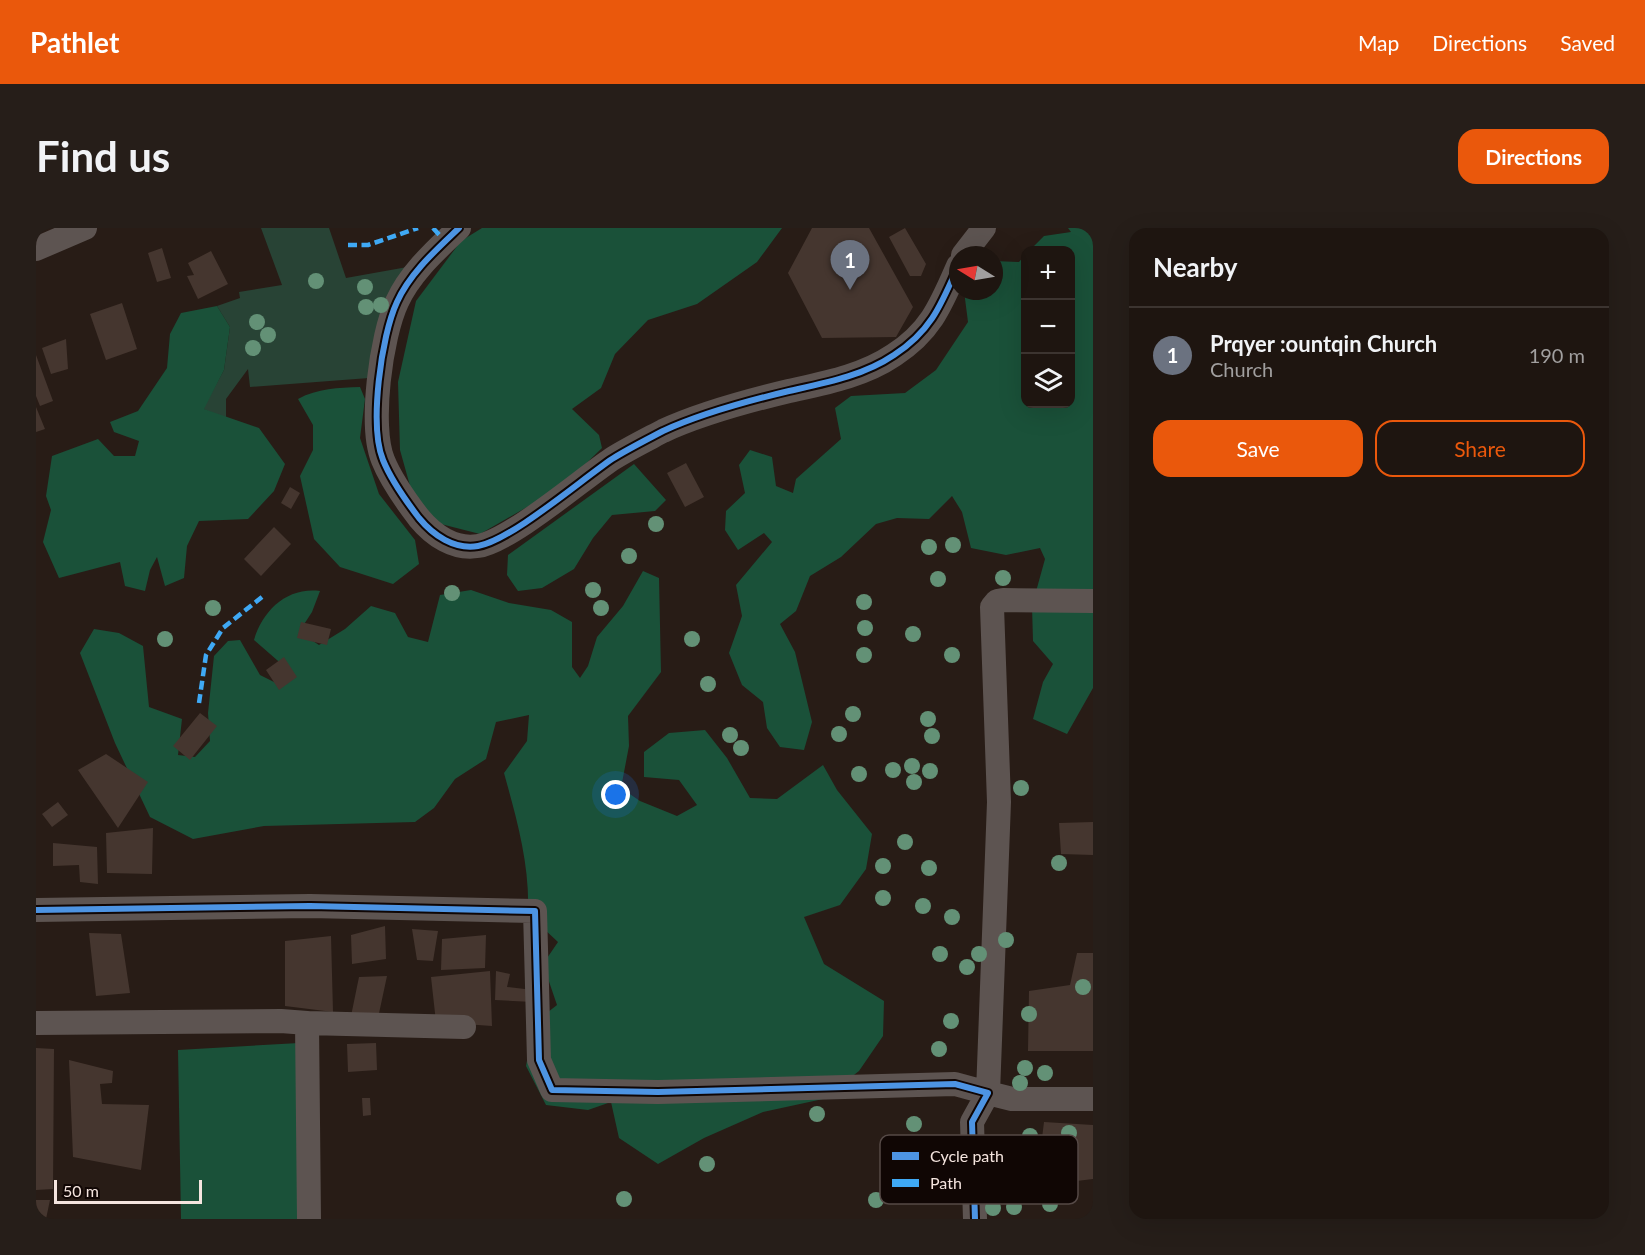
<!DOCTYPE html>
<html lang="en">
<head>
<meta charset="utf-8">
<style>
  :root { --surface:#1e1510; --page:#261e19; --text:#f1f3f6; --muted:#a19f9f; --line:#3c3430; --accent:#ea580c }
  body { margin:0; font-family:Lato,sans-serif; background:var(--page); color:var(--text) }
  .controls { position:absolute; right:18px; top:18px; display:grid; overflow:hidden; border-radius:12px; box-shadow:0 6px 24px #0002 }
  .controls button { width:54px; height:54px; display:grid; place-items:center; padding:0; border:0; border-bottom:2px solid var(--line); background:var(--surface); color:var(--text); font:30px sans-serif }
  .compass { position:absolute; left:913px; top:18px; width:54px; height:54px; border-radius:50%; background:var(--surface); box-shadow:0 6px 24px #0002; rotate:281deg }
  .scale { position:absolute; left:18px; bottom:15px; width:148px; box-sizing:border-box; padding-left:6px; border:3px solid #f5e5df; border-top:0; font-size:16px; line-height:21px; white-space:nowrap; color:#f5e5df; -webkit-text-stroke:4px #100604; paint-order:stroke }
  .you { position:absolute; left:580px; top:567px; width:21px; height:21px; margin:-15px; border:4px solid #fff; border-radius:50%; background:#1a73e8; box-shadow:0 0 0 9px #1a73e833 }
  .badge { display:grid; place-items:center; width:39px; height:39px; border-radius:50%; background:var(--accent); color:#fff; font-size:20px; font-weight:700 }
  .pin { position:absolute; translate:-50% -50px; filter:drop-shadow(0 2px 3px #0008) }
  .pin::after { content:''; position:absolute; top:32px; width:21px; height:18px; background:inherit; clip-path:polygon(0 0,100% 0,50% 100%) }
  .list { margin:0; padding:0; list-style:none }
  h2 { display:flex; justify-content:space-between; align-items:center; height:78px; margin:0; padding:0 24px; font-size:26px }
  h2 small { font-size:20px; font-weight:400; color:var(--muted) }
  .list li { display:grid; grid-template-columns:39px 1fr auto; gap:18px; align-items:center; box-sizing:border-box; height:96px; padding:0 24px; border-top:2px solid var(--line) }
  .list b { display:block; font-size:22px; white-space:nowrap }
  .list p { margin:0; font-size:20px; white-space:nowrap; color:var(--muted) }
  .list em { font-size:20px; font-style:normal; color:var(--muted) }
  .actions { display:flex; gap:12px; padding:18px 24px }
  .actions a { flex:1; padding:14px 0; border:2px solid var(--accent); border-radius:18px; text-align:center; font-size:21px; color:var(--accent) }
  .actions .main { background:var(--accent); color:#fff }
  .icon { flex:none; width:33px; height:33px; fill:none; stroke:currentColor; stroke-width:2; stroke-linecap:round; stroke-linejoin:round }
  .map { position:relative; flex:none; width:1057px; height:991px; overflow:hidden; border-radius:18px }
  header { display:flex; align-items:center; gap:36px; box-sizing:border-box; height:84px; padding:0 30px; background:var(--accent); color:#fff }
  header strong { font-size:28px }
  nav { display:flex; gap:33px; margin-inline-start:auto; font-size:21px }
  .intro { display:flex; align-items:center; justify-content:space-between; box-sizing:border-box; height:144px; padding:0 36px }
  h1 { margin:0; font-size:42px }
  .button { padding:15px 27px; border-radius:18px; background:var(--accent); color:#fff; font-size:21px; font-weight:700 }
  main { display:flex; gap:36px; padding:0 36px }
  aside { flex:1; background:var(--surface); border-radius:18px; box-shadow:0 6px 24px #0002 }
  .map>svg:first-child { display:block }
  .green { fill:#284335 }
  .forest { fill:#1a5139 }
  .building { fill:#45362f }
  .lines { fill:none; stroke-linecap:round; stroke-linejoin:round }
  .minor { stroke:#5d5451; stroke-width:24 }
  .quiet { stroke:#3fa9f5; stroke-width:4.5; stroke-dasharray:9 4.5; stroke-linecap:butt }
  .cycleway-casing { stroke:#100604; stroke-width:10 }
  .cycleway { stroke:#4d94e3; stroke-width:6 }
  .tree { fill:#639176 }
  .key { fill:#100604; stroke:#554946; stroke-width:1.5 }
  .key-label { font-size:16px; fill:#f5e5df }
</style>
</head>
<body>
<header>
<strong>Pathlet</strong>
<nav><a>Map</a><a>Directions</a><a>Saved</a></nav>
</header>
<div class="intro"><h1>Find us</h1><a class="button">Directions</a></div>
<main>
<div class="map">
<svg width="1057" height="991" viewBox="0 0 1057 991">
  <rect width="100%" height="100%" fill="#281c16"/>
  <path class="green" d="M 225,0 L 293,0 L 310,50 L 377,38 L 333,150 L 214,159 L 212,141 L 190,171 L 190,190 L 167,181 L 188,142 L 194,99 L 181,78 L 204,70 L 203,64 L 246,57 Z"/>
  <path class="forest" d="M 446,0 L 746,0 L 721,34 L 661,76 L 612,92 L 579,126 L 565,160 L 536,181 L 563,207 L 566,220 L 526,259 L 444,306 L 397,294 L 376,265 L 364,222 L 362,154 L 380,73 L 425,13 Z
    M 1032,0 L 1057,0 L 1057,460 L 1031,506 L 997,491 L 1007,454 L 1017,436 L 997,413 L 996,378 L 1009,331 L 1004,320 L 970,327 L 935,320 L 926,284 L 916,268 L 893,291 L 861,290 L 840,296 L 805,329 L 774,348 L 760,383 L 744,396 L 759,424 L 776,494 L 768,522 L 744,519 L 731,500 L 727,474 L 706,457 L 693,425 L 706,388 L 700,357 L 736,314 L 728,305 L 702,322 L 689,302 L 690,283 L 709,265 L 703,237 L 714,222 L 736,229 L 740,258 L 757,265 L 760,251 L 805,211 L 799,180 L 815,168 L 869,165 L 900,142 L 932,94 L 928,63 L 958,63 L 958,33 L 983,34 L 989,27 L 990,176 L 1034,176 L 1034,22 L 994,22 L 1008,8 L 1035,4 Z
    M 181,78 L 194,99 L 188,142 L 168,181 L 223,200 L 249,236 L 238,263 L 212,291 L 163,293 L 151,318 L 148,350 L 129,358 L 121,329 L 114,342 L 109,363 L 89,358 L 84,334 L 23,350 L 7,314 L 15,282 L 10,268 L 16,228 L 62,211 L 78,228 L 99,228 L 103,213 L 78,204 L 74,194 L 102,183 L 131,140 L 134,106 L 145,85 Z
    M 324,159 L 329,171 L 324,210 L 343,266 L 379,312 L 383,336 L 357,356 L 304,339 L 278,311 L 264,248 L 277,222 L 277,197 L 262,171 C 282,160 302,160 324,159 Z
    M 598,236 L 630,272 L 619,283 L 576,287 L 557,310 L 538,341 L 506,360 L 482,363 L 471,347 L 472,327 Z
    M 607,343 L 623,350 L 625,444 L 592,488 L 593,518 L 585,560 L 604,573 L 641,588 L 661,577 L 643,552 L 608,549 L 608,524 L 633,505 L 669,502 L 691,530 L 714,570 L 741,571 L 787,537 L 801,562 L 836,606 L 830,641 L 804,677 L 768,689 L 788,736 L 848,773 L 847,808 L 823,843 L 787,871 L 727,884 L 668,910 L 622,936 L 583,910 L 575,874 L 552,882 L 510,877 L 490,838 L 498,795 L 521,777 L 507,736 L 522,714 L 492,686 C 494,637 481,592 468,545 L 491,513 L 493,487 L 460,494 L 450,531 L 419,551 L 398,580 L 379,594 L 228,598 L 157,611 L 114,589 L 79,515 L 44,425 L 58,401 L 83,405 L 107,418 L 113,479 L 146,491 L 142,527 L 159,529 L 174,513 L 172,485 L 178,428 L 192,413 L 204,412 L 224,447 L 242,456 L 249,439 L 218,412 C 227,382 251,359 284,363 L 276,384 L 263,404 L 283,417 L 309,401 L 335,378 L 359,385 L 372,409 L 392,414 L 404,367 L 435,362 L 473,375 L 515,382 L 536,394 L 536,439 L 544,450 L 552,438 L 561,409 L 587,378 Z
    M 263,815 L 263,991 L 145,991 L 142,822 Z"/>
  <path class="building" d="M 776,0 L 833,0 L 877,79 L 860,109 L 786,110 L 752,45 Z
    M 869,0 L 890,36 L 885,48 L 874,48 L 853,9 Z
    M 126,20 L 135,50 L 121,54 L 112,25 Z
    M 175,23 L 192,56 L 162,71 L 151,48 L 158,47 L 152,35 Z
    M 86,75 L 101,121 L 70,132 L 54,86 Z
    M 30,111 L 32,141 L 15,146 L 6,120 Z
    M 0,127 L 17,173 L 4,178 L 0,168 Z
    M 0,179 L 9,201 L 0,204 Z
    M 650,235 L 668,269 L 649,279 L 631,245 Z
    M 254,259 L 264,265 L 255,281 L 245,275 Z
    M 238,299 L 255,316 L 225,348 L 208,331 Z
    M 265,394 L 295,401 L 291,417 L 261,410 Z
    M 248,429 L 261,449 L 243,462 L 230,442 Z
    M 164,485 L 181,498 L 154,532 L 137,518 Z
    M 70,526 L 112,554 L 82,600 L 42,542 Z
    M 22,574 L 32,587 L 16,599 L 6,586 Z
    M 1057,594 L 1057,627 L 1025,626 L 1023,595 Z
    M 117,600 L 116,646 L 71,645 L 70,605 Z
    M 17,615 L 61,619 L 62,656 L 44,654 L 43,637 L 17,638 Z
    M 349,698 L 350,731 L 316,736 L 315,707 Z
    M 376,701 L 402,703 L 397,733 L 381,732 Z
    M 53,705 L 85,706 L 94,765 L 60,768 Z
    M 450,707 L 449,740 L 405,742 L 406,711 Z
    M 295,708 L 297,784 L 249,778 L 249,713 Z
    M 1041,725 L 1057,725 L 1057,823 L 992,823 L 993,763 L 1034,757 Z
    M 454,743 L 456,798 L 400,794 L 395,749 Z
    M 460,743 L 474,746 L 471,759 L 497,762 L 497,774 L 459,772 Z
    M 351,748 L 342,790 L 315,788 L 323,749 Z
    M 340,815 L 341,842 L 312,844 L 311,816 Z
    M 0,820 L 18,821 L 17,961 L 0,962 Z
    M 33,832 L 77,843 L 76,855 L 64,856 L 66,876 L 113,877 L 105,942 L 37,929 Z
    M 326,870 L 334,870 L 335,887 L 327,888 Z
    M 1008,894 L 1057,897 L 1057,951 L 1000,958 Z
    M 0,972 L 14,972 L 10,991 L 0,991 Z"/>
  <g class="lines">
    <path class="minor" d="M 423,0 C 400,22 374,45 361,74 C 345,108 333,198 347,232 C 355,252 370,273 383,290 C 397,307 418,322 442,318 C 474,313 545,252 576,231 C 592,221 610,212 627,203 C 666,185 711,173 753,163 C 789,155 827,148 858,127 C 895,103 905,77 922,38
      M 0,21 L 49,0
      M 927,27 L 948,0
      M 1057,373 L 967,372 L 961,373 L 956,379 L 963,574 L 952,865 L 976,871 L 1057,871
      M 0,682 L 274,678 L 499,683 L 503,832 L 516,862 L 622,864 L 919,856 L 952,865 L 936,894 L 939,991
      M 0,795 L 245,793 L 271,795 L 273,991
      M 271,795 L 428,799"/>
    <path class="quiet" d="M 397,0 L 409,13
      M 312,17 L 332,17 L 382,0
      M 163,475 L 170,427 L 187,400 L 226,369"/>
    <defs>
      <path id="cycleway" d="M 423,0 C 400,22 374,45 361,74 C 345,108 333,198 347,232 C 355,252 370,273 383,290 C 397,307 418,322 442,318 C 474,313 545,252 576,231 C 592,221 610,212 627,203 C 666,185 711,173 753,163 C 789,155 827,148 858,127 C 895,103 905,77 922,38
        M 0,682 L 274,678 L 499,683 L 503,832 L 516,862 L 622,864 L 919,856 L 952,865 L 936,894 L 939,991"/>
    </defs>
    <use href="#cycleway" class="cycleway-casing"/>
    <use href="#cycleway" class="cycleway"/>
  </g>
  <g class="tree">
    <circle cx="280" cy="53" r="8"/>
    <circle cx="329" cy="59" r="8"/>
    <circle cx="345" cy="77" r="8"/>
    <circle cx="330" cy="79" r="8"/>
    <circle cx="221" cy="94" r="8"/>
    <circle cx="232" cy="107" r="8"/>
    <circle cx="217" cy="120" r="8"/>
    <circle cx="620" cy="296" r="8"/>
    <circle cx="917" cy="317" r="8"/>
    <circle cx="893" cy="319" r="8"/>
    <circle cx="593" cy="328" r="8"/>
    <circle cx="967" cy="350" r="8"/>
    <circle cx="902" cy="351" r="8"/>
    <circle cx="557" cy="362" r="8"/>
    <circle cx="416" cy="365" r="8"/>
    <circle cx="828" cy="374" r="8"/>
    <circle cx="177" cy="380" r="8"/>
    <circle cx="565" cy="380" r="8"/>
    <circle cx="829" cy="400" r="8"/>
    <circle cx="877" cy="406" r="8"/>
    <circle cx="129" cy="411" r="8"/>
    <circle cx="656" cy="411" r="8"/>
    <circle cx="828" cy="427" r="8"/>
    <circle cx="916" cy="427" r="8"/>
    <circle cx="672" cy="456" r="8"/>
    <circle cx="817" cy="486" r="8"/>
    <circle cx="892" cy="491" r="8"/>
    <circle cx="803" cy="506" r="8"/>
    <circle cx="694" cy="507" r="8"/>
    <circle cx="896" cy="508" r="8"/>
    <circle cx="705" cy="520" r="8"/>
    <circle cx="876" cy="538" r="8"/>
    <circle cx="857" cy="542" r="8"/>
    <circle cx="894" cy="543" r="8"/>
    <circle cx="823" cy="546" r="8"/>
    <circle cx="878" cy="554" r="8"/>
    <circle cx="985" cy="560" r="8"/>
    <circle cx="869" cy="614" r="8"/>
    <circle cx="1023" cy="635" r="8"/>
    <circle cx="847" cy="638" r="8"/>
    <circle cx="893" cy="640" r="8"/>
    <circle cx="847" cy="670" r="8"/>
    <circle cx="887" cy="678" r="8"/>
    <circle cx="916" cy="689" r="8"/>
    <circle cx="970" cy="712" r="8"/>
    <circle cx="904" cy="726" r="8"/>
    <circle cx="943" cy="726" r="8"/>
    <circle cx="931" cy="739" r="8"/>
    <circle cx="1047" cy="759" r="8"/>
    <circle cx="993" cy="786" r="8"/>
    <circle cx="915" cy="793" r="8"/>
    <circle cx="903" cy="821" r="8"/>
    <circle cx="989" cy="840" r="8"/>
    <circle cx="1009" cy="845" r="8"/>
    <circle cx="984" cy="855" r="8"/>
    <circle cx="781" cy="886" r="8"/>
    <circle cx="878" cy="896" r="8"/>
    <circle cx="1033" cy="905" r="8"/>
    <circle cx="994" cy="908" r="8"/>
    <circle cx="671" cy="936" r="8"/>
    <circle cx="588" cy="971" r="8"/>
    <circle cx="840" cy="972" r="8"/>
    <circle cx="1014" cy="976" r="8"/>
    <circle cx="978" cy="979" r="8"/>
    <circle cx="957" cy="980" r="8"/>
  </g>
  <rect x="844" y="907" width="198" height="69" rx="9" class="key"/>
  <rect x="856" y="924" width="27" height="8" fill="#4d94e3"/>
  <rect x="856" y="951" width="27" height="8" fill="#3fa9f5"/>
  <g class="key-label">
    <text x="894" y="934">Cycle path</text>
    <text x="894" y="961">Path</text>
  </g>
</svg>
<div class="controls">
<button>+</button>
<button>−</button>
<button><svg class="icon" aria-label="layers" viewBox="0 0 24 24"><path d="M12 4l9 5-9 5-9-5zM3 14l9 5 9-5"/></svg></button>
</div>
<svg class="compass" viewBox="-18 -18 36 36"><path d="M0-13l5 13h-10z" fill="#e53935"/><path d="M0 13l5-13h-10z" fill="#a19f9f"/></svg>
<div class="scale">50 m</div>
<div class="you"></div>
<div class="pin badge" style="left:814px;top:62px;background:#6b7280">1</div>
</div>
<aside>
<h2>Nearby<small></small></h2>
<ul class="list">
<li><span class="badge" style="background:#6b7280">1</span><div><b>Prqyer :ountqin Church</b><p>Church</p></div><em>190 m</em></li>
</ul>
<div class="actions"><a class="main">Save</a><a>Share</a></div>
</aside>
</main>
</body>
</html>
